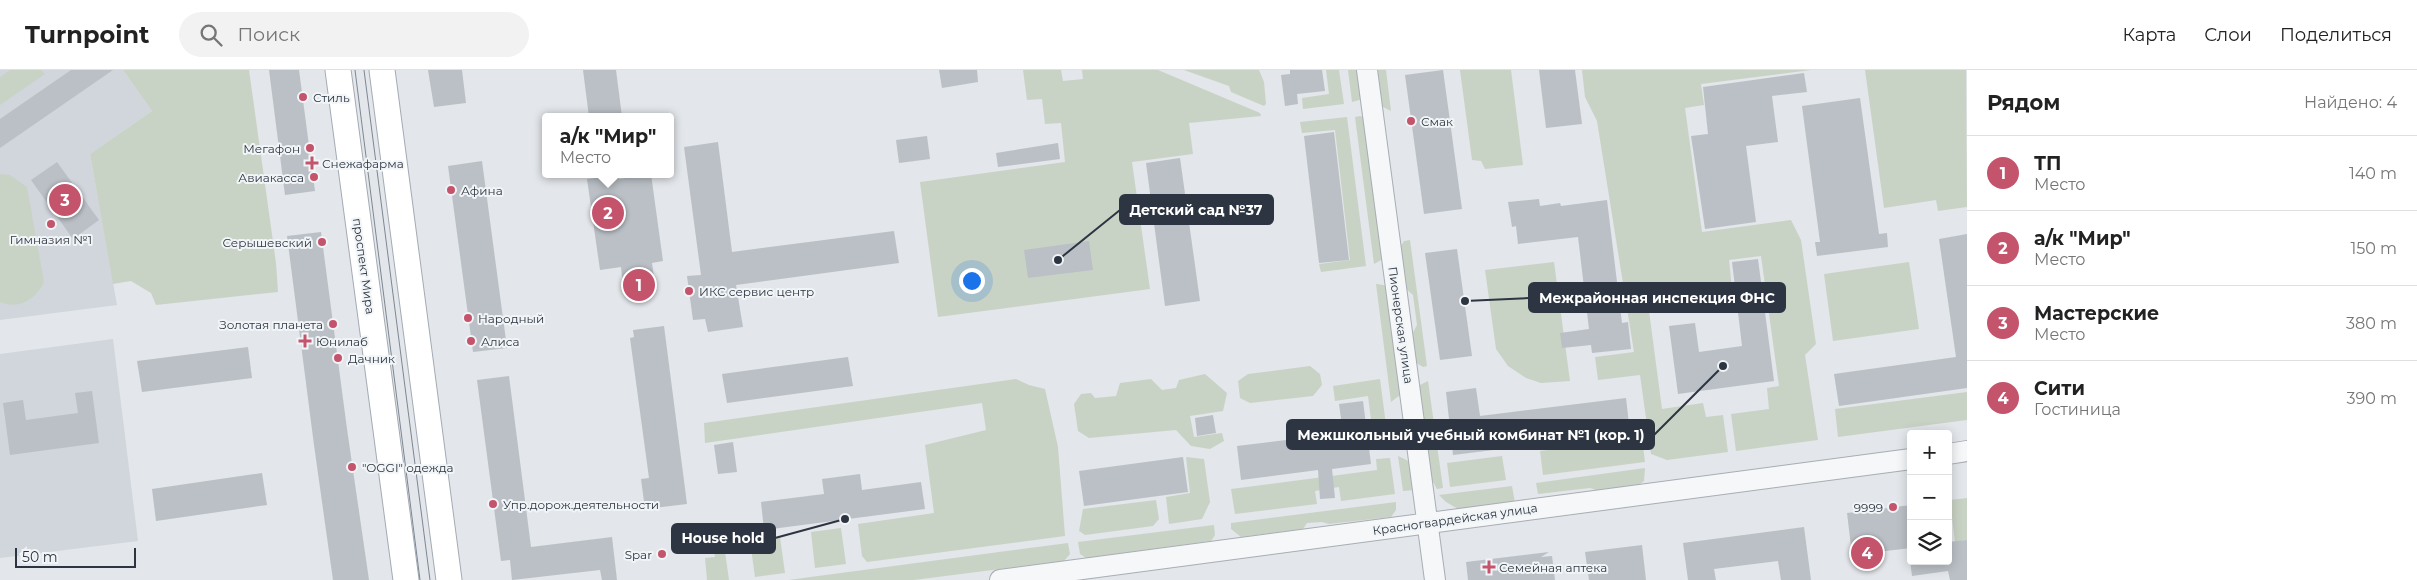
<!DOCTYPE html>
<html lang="ru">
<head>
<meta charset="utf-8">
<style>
  :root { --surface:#fff; --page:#f2f2f2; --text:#222; --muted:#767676; --line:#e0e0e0; --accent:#c4536c }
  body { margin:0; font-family:Montserrat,sans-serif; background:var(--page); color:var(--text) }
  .controls { position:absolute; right:15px; bottom:15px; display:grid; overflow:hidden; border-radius:5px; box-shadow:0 2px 12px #0003 }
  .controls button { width:45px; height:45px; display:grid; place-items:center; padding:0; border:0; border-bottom:1px solid var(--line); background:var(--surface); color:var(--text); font:25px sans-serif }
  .scale { position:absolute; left:15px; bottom:12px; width:121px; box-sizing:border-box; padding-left:5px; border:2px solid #2c3541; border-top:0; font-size:14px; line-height:18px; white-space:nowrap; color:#2c3541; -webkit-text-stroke:4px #f2f5f7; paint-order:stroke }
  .you { position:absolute; left:971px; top:210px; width:18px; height:18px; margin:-12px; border:4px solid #fff; border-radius:50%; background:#1a73e8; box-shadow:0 0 0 8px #1a73e833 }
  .badge { display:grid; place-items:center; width:32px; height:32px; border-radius:50%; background:var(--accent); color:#fff; font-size:16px; font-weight:700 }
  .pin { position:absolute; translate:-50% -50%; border:2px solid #fff; box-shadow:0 1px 5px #0006 }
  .popup { position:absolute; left:542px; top:43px; width:132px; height:65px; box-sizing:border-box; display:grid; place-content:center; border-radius:5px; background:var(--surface); filter:drop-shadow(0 1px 4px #0005); font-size:16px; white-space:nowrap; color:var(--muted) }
  .popup b { font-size:19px; color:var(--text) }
  .popup::after { content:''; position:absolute; left:50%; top:100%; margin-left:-10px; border:10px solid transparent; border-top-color:var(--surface) }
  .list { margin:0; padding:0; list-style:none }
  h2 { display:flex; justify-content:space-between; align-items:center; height:65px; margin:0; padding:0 20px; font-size:21px }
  h2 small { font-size:16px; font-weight:400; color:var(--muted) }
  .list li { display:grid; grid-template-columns:32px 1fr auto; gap:15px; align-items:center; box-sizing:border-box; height:75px; padding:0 20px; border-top:1px solid var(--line) }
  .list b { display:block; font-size:19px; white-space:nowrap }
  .list p { margin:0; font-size:16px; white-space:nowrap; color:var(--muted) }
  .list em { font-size:16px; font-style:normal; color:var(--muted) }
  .icon { flex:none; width:28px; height:28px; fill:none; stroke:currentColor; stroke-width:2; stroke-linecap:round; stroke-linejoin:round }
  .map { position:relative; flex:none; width:1967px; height:510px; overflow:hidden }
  header { display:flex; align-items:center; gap:30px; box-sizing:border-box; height:70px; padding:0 25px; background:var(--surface); border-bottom:1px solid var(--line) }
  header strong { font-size:24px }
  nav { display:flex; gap:28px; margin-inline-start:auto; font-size:18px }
  .search { width:350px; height:45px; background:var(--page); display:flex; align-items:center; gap:12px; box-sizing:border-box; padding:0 18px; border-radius:28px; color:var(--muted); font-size:19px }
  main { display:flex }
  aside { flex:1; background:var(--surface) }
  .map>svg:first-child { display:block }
  .built { fill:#d1d5dc }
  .green { fill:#c9d3c5 }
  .building { fill:#bac0c6 }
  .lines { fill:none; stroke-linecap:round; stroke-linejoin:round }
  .minor-casing { stroke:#a8adb4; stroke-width:22 }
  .major-casing { stroke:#a3abb5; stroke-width:27 }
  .minor { stroke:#f5f7f8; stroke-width:20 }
  .major { stroke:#fff; stroke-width:25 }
  .tram { stroke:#7d8792; stroke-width:1 }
  .poi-dot { fill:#c4536c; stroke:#f2f5f7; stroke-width:2 }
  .labels { text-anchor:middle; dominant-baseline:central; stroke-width:4; stroke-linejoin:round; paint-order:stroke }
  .poi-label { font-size:12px; fill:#2c3541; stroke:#f2f5f7; text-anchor:start }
  .street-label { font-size:12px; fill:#2c3541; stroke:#f2f5f7 }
  .leader { fill:none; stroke:#2c3541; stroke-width:2 }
  .callout-dot { fill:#2c3541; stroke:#f2f5f7; stroke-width:2 }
  .callout { fill:#2c3541; stroke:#2c3541; stroke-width:2 }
  .callout-label { font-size:14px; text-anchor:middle; font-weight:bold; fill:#fff }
</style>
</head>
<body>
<header>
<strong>Turnpoint</strong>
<div class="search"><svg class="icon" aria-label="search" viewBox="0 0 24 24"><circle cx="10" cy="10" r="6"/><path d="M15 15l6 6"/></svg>Поиск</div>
<nav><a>Карта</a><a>Слои</a><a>Поделиться</a></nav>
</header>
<main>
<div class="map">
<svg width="1967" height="510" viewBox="0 0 1967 510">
  <rect width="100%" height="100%" fill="#e3e6ea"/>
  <path class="built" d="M 0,0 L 123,0 L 152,41 L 90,84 L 117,235 L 0,250 Z
    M 113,269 L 138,471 L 0,488 L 0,284 Z"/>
  <path class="green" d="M 10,0 L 41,0 L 45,4 L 0,35 L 0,7 Z
    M 123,0 L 249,0 L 276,193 L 278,222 L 156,235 L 151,223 L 131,211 L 113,214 L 90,84 L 152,41 Z
    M 1023,0 L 1061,0 L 1063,11 L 1083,9 L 1082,0 L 1158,0 L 1260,43 L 1261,46 L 1189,53 L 1193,84 L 1132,92 L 1150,219 L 938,247 L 920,112 L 1065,92 L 1061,53 L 1045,54 L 1042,29 L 1027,30 Z
    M 1184,0 L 1259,0 L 1264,12 L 1266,34 L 1264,36 L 1231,22 L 1229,16 Z
    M 1326,0 L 1339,0 L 1344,34 L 1303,39 L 1302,28 L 1329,24 Z
    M 1348,0 L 1362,0 L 1363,29 L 1352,32 Z
    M 1376,0 L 1386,0 L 1391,41 L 1381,36 Z
    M 1460,0 L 1511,0 L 1523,95 L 1485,99 L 1481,91 L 1472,90 Z
    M 1582,0 L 1811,0 L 1701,14 L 1704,35 L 1685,38 L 1702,162 L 1791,150 L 1801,170 L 1816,274 L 1805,285 L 1818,370 L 1736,381 L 1731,344 L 1769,339 L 1767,318 L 1779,316 L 1761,186 L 1729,190 L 1733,228 L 1649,241 L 1662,339 L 1703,333 L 1706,347 L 1723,345 L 1728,382 L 1667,390 L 1651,384 L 1640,305 L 1598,310 L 1595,287 L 1634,282 L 1597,51 L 1585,27 Z
    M 1865,0 L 1966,0 L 1967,137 L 1938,141 L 1936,130 L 1884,138 Z
    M 1360,46 L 1366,48 L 1383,189 L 1374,194 L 1355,47 Z
    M 1347,47 L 1366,196 L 1321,202 L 1319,194 L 1350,190 L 1335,60 L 1302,63 L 1300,52 Z
    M 0,104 L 10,105 L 27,117 L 44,212 C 36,229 19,240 0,232 Z
    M 1410,170 L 1427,296 L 1423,297 L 1413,291 L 1410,268 L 1417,255 L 1413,225 L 1404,217 L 1399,179 L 1404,171 Z
    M 1554,192 L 1570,311 L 1541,313 L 1526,308 L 1508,296 L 1496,279 L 1485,200 Z
    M 1909,192 L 1919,259 L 1833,271 L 1824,204 Z
    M 1376,214 L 1390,216 L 1404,322 L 1391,332 Z
    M 1310,296 L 1320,304 L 1322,315 L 1313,326 L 1250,333 L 1240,328 L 1238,311 L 1248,304 Z
    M 1205,304 L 1227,323 L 1223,341 L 1190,346 L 1194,367 L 1222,363 L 1224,371 L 1210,379 L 1191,376 L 1176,360 L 1089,368 L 1078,361 L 1074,334 L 1081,324 L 1091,323 L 1095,328 L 1116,326 L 1120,313 L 1151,309 L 1162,320 L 1176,318 L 1179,310 Z
    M 1016,309 L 1029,315 L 1045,319 L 1058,377 L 1065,466 L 867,492 L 862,486 L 858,454 L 934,443 L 925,375 L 986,360 L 982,333 L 705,373 L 704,353 Z
    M 1380,309 L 1386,355 L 1372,357 L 1368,326 L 1335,331 L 1333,316 Z
    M 1428,311 L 1443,418 L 1437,419 L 1431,408 L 1418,322 L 1420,315 Z
    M 1967,322 L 1967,350 L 1838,367 L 1835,339 Z
    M 1642,368 L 1645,392 L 1543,405 L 1540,381 Z
    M 1398,386 L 1415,394 L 1415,420 L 1403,421 Z
    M 1502,386 L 1506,410 L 1450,417 L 1447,393 Z
    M 1186,387 L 1204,389 L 1210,432 L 1202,449 L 1169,454 L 1166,427 L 1190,423 Z
    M 1390,388 L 1395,424 L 1341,431 L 1339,417 L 1315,421 L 1317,434 L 1235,444 L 1231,419 L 1377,400 L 1376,389 Z
    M 1645,398 L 1644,411 L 1639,415 L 1599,421 L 1590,418 L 1538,424 L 1536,413 Z
    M 1512,416 L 1515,433 L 1460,440 L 1446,432 L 1439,425 Z
    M 1967,428 L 1967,470 L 1955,472 L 1950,430 Z
    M 1156,430 L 1159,449 L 1153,456 L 1085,465 L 1079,461 L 1083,439 Z
    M 1396,432 L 1396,440 L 1391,447 L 1329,454 L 1322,452 L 1307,453 L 1303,459 L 1241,467 L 1231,459 L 1231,453 Z
    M 1214,455 L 1215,465 L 1211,471 L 1086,488 L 1080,484 L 1078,472 Z
    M 841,458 L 846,494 L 815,498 L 811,462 Z
    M 722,460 L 729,510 L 707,510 L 705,488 L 715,487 L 711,461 Z
    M 780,467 L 785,503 L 755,507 L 750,471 Z
    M 1068,473 L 1070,484 L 1064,491 L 914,510 L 788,510 Z"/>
  <path class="building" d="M 71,0 L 113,0 L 0,78 L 0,49 Z
    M 269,0 L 299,0 L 315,121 L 285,125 Z
    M 428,0 L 462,0 L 466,33 L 434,37 Z
    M 583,0 L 616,0 L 622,47 L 589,47 Z
    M 939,0 L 977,0 L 978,12 L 942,18 Z
    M 1290,0 L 1322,0 L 1325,21 L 1297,24 L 1298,34 L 1285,36 L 1281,5 L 1290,4 Z
    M 1443,0 L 1462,139 L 1424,144 L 1405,5 Z
    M 1539,0 L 1575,0 L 1582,54 L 1546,58 Z
    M 1804,3 L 1807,22 L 1772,26 L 1778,72 L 1746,76 L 1756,152 L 1705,159 L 1691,66 L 1708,64 L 1703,17 Z
    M 1860,28 L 1879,164 L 1887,163 L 1888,177 L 1817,186 L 1815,172 L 1820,172 L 1802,36 Z
    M 1334,62 L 1349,190 L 1319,193 L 1304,66 Z
    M 927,66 L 930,89 L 899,93 L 896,70 Z
    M 718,72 L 732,182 L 894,161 L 899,193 L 736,215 L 743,257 L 708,262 L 705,249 L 693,250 L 687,206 L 701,205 L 684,77 Z
    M 1058,73 L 1060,89 L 998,97 L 996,83 Z
    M 1180,88 L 1200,231 L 1165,236 L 1146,93 Z
    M 482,91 L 507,278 L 473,282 L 448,96 Z
    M 57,92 L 99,150 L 73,169 L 31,110 Z
    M 651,104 L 663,191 L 652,193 L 656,221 L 624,225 L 621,197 L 600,200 L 587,109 L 618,105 L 619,109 Z
    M 1539,129 L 1540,136 L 1560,133 L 1561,136 L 1607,130 L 1622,253 L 1628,252 L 1631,279 L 1592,283 L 1591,275 L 1562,278 L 1560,263 L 1589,259 L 1578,167 L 1518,174 L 1516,156 L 1512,157 L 1508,132 Z
    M 321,162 L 347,359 L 369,510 L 333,510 L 314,375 L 287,166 Z
    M 1967,164 L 1967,318 L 1839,336 L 1834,304 L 1956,287 L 1939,169 Z
    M 1089,171 L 1093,200 L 1028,208 L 1024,180 Z
    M 1457,179 L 1472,286 L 1440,290 L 1425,183 Z
    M 1758,189 L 1774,311 L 1678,324 L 1669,256 L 1695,253 L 1699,282 L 1742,276 L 1732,192 Z
    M 664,256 L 687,434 L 645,439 L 641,409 L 649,408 L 630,268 L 634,267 L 633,260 Z
    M 248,277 L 252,308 L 142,322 L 137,291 Z
    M 848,287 L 853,316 L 727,333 L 722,304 Z
    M 509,306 L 531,477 L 612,467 L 617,510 L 602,510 L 600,500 L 512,510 L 510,490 L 501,491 L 477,310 Z
    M 1476,318 L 1480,346 L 1626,328 L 1630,363 L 1453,385 L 1446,322 Z
    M 92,321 L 99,373 L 10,385 L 3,333 L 23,330 L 26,350 L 78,343 L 75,323 Z
    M 1363,331 L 1371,394 L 1332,399 L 1335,428 L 1320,429 L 1318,400 L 1241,410 L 1237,376 L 1343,363 L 1339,334 Z
    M 1213,345 L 1216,363 L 1197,366 L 1195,348 Z
    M 733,372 L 737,402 L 718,404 L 714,375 Z
    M 1183,387 L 1188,422 L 1084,436 L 1079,401 Z
    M 262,403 L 267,435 L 156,451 L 152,419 Z
    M 860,404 L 862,420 L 921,412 L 925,439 L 764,460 L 761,432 L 824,424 L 822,409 Z
    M 1911,435 L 1911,478 L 1852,485 L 1847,443 Z
    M 1804,457 L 1811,510 L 1781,510 L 1778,491 L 1714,499 L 1716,510 L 1688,510 L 1683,473 Z
    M 1967,470 L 1967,510 L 1950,510 L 1948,501 L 1912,506 L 1910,491 L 1948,491 L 1948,472 Z
    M 1642,475 L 1646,510 L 1589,510 L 1585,482 Z
    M 1549,482 L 1541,487 L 1552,486 L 1555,510 L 1468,510 L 1466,492 Z"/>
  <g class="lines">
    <defs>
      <path id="minor" d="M 1367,0 L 1435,510
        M 1948,384 L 1967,381
        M 1000,510 L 1911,389"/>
      <path id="major" d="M 338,0 L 406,510
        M 382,0 L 449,510"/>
    </defs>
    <use href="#minor" class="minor-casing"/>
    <use href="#major" class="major-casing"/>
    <use href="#minor" class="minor"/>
    <use href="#major" class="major"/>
    <path class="tram" d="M 355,0 L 420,510
      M 364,0 L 430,510"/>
  </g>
  <g class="poi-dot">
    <circle cx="303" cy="27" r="5"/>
    <circle cx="1411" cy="51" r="5"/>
    <circle cx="310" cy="78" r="5"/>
    <path d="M309.5 85.5h5v5h5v5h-5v5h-5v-5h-5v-5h5z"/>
    <circle cx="314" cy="107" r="5"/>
    <circle cx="451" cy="120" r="5"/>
    <circle cx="51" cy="154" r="5"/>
    <circle cx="322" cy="172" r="5"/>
    <circle cx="689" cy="221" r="5"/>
    <circle cx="468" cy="248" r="5"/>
    <circle cx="333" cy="254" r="5"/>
    <path d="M302.5 263.5h5v5h5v5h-5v5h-5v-5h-5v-5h5z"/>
    <circle cx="471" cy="271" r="5"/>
    <circle cx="338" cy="288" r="5"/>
    <circle cx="352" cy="397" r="5"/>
    <circle cx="493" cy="434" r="5"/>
    <circle cx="1893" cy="437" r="5"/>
    <circle cx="662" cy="484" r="5"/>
    <path d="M1486.5 489.5h5v5h5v5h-5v5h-5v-5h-5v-5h5z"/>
  </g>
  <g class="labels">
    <g class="poi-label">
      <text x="313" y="27">Стиль</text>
      <text x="1421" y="51">Смак</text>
      <text x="300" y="78" text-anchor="end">Мегафон</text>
      <text x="322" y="93">Снежафарма</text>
      <text x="304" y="107" text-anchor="end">Авиакасса</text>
      <text x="461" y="120">Афина</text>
      <text x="51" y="169" text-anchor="middle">Гимназия №1</text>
      <text x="312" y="172" text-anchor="end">Серышевский</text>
      <text x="699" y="221">ИКС сервис центр</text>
      <text x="478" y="248">Народный</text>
      <text x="323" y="254" text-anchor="end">Золотая планета</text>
      <text x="316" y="271">Юнилаб</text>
      <text x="481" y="271">Алиса</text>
      <text x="348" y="288">Дачник</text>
      <text x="362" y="397">"OGGI" одежда</text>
      <text x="503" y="434">Упр.дорож.деятельности</text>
      <text x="1883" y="437" text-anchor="end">9999</text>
      <text x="652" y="484" text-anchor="end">Spar</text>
      <text x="1499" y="497">Семейная аптека</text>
    </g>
    <g class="street-label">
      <text transform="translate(364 196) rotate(82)">проспект Мира</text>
      <text transform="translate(1401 255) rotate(82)">Пионерская улица</text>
      <text transform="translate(1455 449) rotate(-8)">Красногвардейская улица</text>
    </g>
  </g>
  <path class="leader" d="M1058 190L1120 140M1465 231L1529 228M1723 296L1654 365M845 449L775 468"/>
  <g class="callout-dot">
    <circle cx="1058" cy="190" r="5"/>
    <circle cx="1465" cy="231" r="5"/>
    <circle cx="1723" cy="296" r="5"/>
    <circle cx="845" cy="449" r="5"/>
  </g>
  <g class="callout">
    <rect x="1120" y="125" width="153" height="29" rx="5"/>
    <rect x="1529" y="213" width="256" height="29" rx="5"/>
    <rect x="1287" y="350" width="367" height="29" rx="5"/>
    <rect x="672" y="454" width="103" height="29" rx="5"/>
  </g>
  <g class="callout-label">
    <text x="1196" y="145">Детский сад №37</text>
    <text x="1657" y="233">Межрайонная инспекция ФНС</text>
    <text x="1471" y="370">Межшкольный учебный комбинат №1 (кор. 1)</text>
    <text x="723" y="473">House hold</text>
  </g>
</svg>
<div class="controls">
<button>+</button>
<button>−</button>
<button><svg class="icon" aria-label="layers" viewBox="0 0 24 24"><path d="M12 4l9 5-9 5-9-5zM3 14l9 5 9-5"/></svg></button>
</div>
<div class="scale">50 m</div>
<div class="you"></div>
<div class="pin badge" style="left:639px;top:215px">1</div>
<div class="pin badge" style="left:608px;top:143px">2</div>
<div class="popup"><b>а/к &quot;Мир&quot;</b>Место</div>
<div class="pin badge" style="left:65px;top:130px">3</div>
<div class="pin badge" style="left:1867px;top:483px">4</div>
</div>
<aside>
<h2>Рядом<small>Найдено: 4</small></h2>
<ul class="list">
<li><span class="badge">1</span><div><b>ТП</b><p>Место</p></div><em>140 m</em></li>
<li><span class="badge">2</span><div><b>а/к &quot;Мир&quot;</b><p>Место</p></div><em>150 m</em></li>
<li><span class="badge">3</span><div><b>Мастерские</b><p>Место</p></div><em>380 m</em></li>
<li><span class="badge">4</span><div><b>Сити</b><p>Гостиница</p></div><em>390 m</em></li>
</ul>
</aside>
</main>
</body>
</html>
